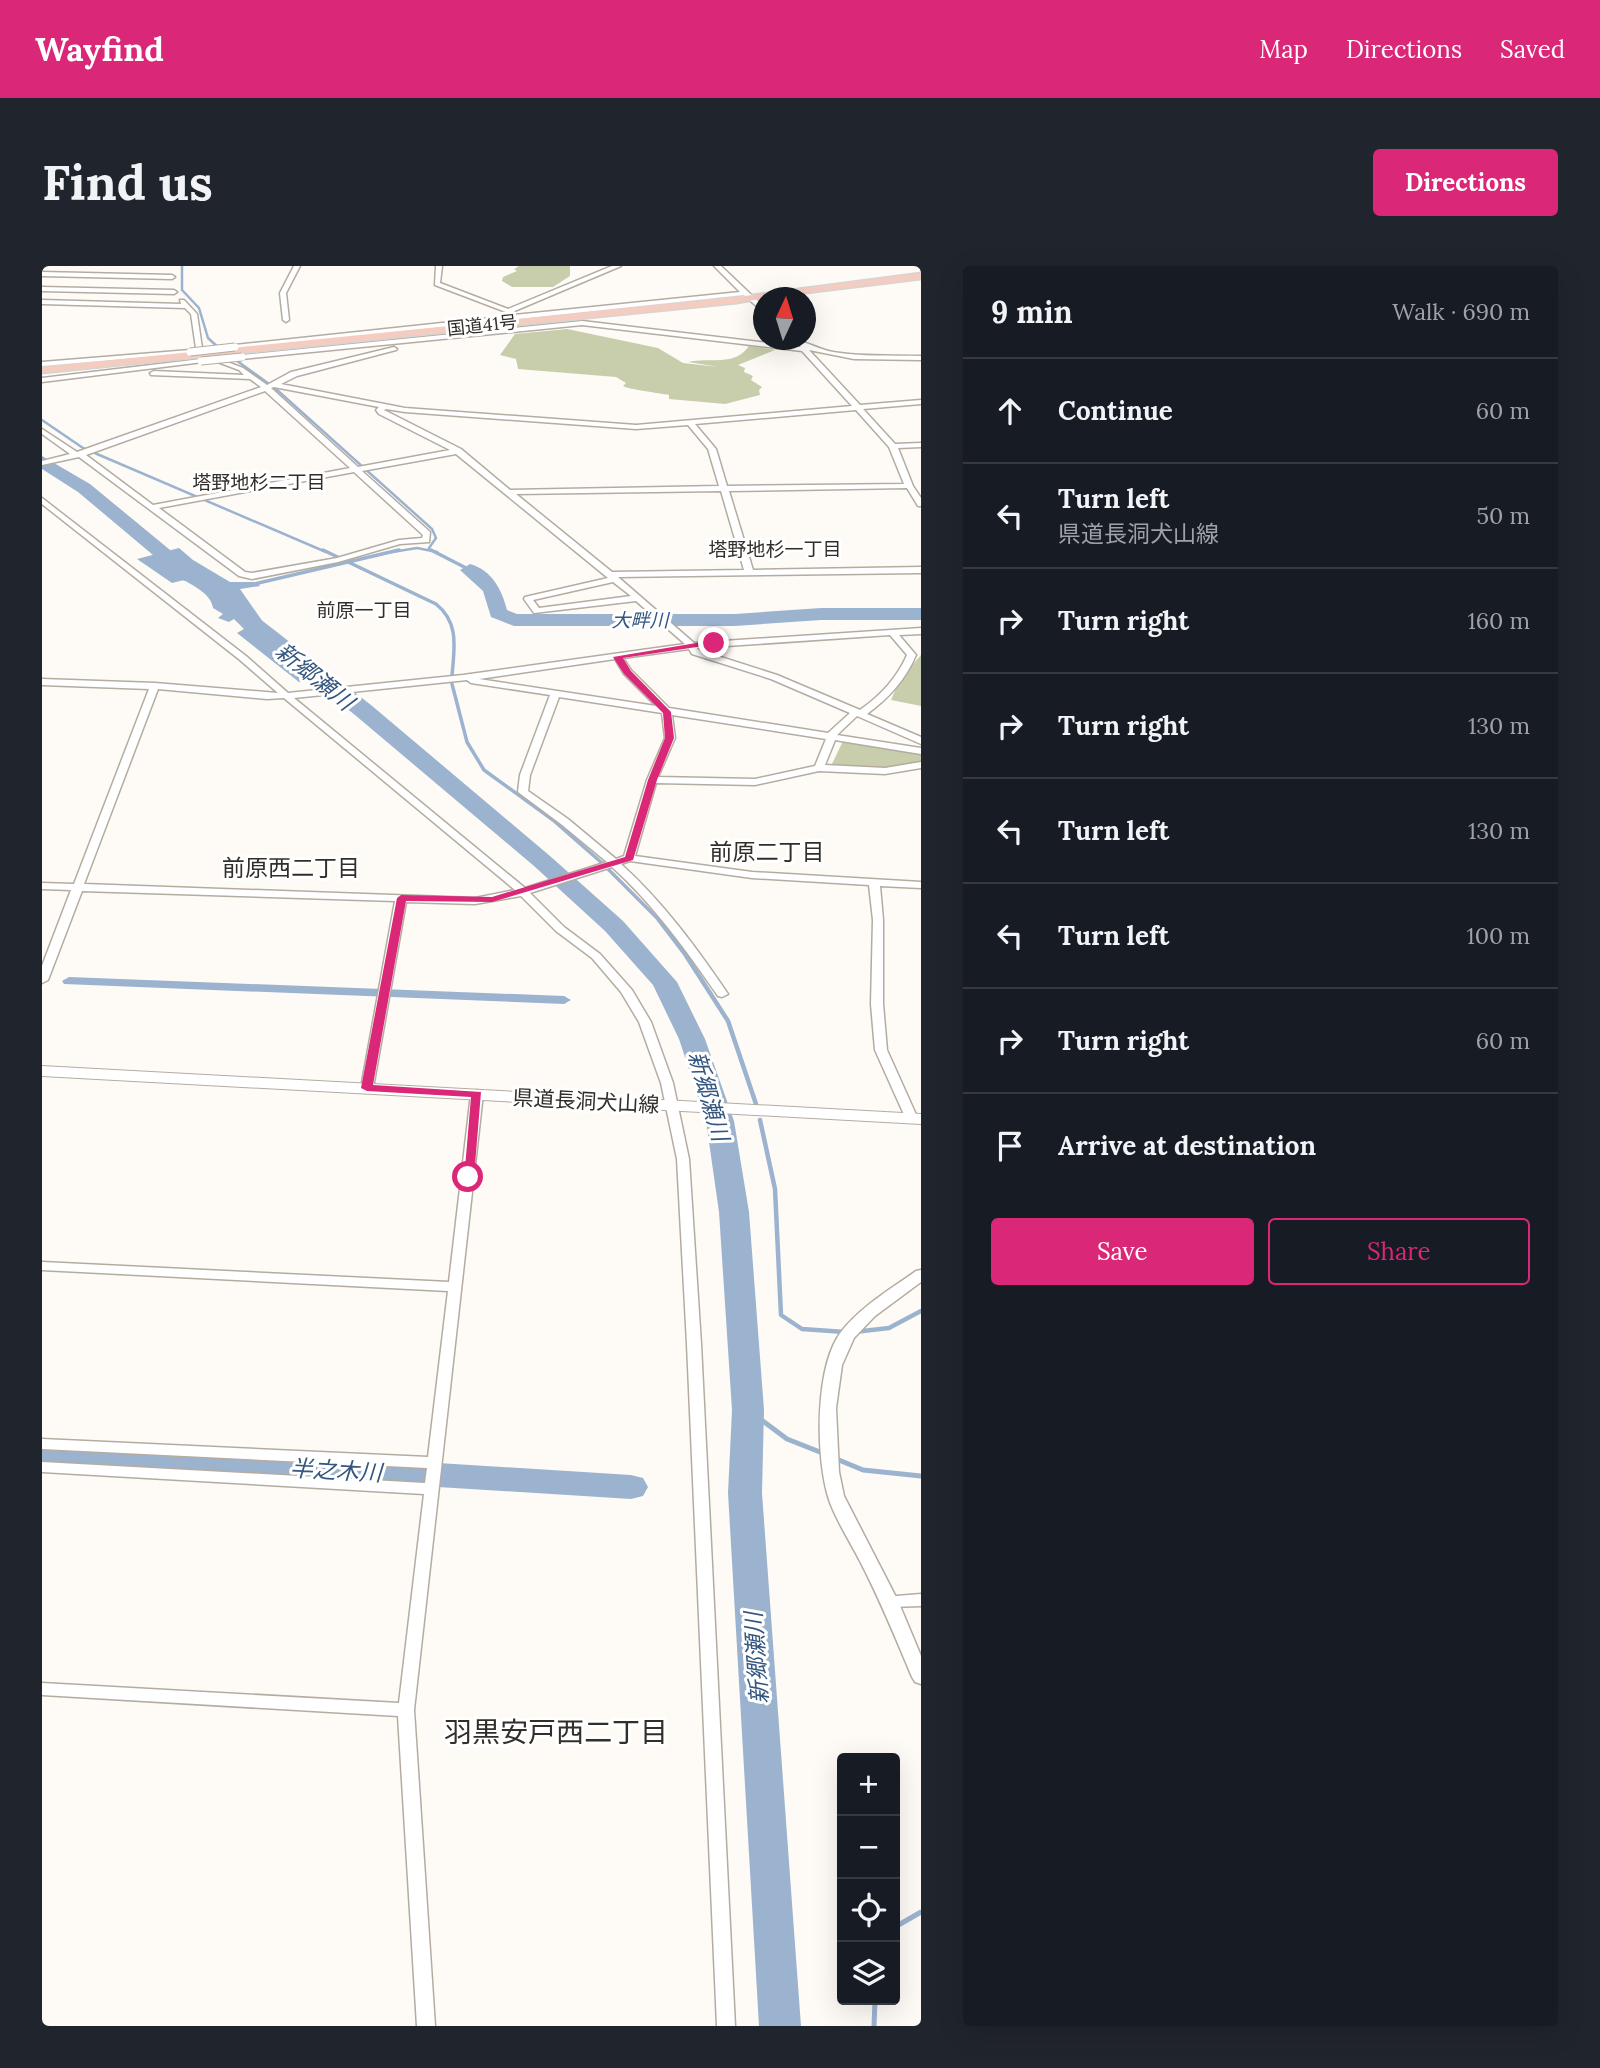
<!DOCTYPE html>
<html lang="en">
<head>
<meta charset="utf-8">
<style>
  :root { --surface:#171b24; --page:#20242c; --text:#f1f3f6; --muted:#9ea1a6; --line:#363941; --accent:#db2777 }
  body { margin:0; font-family:Lora,"Noto Sans JP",serif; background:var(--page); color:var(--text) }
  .controls { position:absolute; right:21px; bottom:21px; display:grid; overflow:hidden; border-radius:7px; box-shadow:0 7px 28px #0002 }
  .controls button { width:63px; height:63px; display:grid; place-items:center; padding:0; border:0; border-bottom:2px solid var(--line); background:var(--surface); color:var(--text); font:35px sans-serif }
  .compass { position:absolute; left:711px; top:21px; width:63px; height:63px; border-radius:50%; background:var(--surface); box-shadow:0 7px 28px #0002; rotate:4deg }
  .stop { position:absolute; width:21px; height:21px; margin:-16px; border:5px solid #db2777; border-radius:50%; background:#fff }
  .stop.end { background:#db2777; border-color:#fff; box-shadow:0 2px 7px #0008 }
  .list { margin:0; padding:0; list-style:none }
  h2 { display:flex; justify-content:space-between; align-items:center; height:91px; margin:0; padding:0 28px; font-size:30px }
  h2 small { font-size:23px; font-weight:400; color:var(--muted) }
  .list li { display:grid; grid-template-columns:46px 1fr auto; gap:21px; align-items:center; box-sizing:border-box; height:105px; padding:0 28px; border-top:2px solid var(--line) }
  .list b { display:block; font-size:26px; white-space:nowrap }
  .list p { margin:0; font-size:23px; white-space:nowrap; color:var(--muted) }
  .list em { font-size:23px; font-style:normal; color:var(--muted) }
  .actions { display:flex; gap:14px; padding:21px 28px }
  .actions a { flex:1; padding:16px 0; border:2px solid var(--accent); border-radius:7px; text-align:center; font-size:24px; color:var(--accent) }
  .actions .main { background:var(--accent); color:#fff }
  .icon { flex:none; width:38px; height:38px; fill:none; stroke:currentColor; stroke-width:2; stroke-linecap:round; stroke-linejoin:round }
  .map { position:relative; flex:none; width:879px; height:1760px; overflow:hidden; border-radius:7px }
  header { display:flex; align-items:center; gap:42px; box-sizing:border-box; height:98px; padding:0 35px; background:var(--accent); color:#fff }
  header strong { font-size:33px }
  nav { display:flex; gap:38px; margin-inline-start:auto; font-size:24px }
  .intro { display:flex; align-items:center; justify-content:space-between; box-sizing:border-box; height:168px; padding:0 42px }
  h1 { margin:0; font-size:49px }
  .button { padding:18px 32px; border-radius:7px; background:var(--accent); color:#fff; font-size:24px; font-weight:700 }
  main { display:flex; gap:42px; padding:0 42px }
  aside { flex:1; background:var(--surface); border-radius:7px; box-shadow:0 7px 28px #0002 }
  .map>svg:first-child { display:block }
  .green { fill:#c8cdac }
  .water { fill:#9cb3cf }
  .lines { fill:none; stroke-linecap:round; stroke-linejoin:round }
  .stream-far3 { stroke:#9cb3cf; stroke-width:2.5 }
  .stream-far2 { stroke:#9cb3cf; stroke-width:3.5 }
  .stream-far1 { stroke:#9cb3cf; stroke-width:4.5 }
  .stream { stroke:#9cb3cf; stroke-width:5 }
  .canal { fill:#9cb3cf; fill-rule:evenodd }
  .river { fill:#9cb3cf; fill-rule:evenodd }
  .minor-casing { stroke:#b4aca1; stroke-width:3 }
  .tertiary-casing { stroke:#b4aca1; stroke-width:3 }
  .secondary-casing { stroke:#b4aca1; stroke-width:2 }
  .trunk-casing { stroke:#d6d5d4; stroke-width:3 }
  .minor { fill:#fff; fill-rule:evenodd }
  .tertiary { fill:#fff; fill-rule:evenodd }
  .secondary { fill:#fff; fill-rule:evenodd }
  .trunk { fill:#f4ccc0; fill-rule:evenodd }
  .minor-bridge-casing { stroke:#b4aca1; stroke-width:9; stroke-linecap:butt }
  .minor-bridge { stroke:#fff; stroke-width:7 }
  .route { fill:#db2777 }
  .labels { text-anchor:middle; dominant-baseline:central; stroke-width:6; stroke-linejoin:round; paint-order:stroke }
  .far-street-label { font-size:18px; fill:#322f2a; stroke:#fff }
  .far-neighbourhood-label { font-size:19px; fill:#322f2a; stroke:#fff }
  .far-water-label { font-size:19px; font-style:italic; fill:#34567f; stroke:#fff }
  .street-label { font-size:21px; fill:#322f2a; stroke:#fff }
  .water-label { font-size:23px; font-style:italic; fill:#34567f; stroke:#fff }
  .neighbourhood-label { font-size:23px; fill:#322f2a; stroke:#fff }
  .near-neighbourhood-label { font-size:28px; fill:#322f2a; stroke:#fff }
</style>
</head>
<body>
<header>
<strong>Wayfind</strong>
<nav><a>Map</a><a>Directions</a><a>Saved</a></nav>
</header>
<div class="intro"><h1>Find us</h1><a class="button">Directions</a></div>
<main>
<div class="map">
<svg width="879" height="1760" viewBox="0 0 879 1760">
  <rect width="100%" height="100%" fill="#fefbf6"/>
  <path class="green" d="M 477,0 L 528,0 L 528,10 L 511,21 L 470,21 L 460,15 L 461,11 L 475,5 L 472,3 Z
    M 525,63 L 616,82 L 641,97 L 677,101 L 646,96 C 667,91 693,101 707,80 L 733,84 L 696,99 L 703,102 L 702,106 L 711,110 L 709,114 L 720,121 L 717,124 L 718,129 L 683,138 L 627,133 L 627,129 C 617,127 585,123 581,120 L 584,117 L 574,111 L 476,103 L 474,93 L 458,89 L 473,68 Z
    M 879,389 L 879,440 L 849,434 L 858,413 Z
    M 801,475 L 879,486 L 879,497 L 838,502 L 789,500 Z"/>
  <path class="water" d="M 137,282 L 151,294 L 188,316 L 215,316 L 218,320 L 198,323 L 221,356 L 213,362 L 245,388 L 270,412 L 257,416 L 195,367 L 202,363 L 192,353 L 187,356 L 176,352 L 181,348 L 171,342 C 169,328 153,321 142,314 L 130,317 L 95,293 Z"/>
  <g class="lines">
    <path class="stream-far3" d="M 140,0 L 140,24 L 157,42 L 166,72 L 178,83
      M 191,92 L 234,123 L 390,263 L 394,272 L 387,282
      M 0,154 L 41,182 L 284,286
      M 350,286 L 375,282 L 395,286"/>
    <path class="stream-far2" d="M 281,284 L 394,338 C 418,357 412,383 410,410
      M 389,284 L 428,304
      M 212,318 L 357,284
      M 410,418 L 425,476 L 442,504 L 511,554 L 560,597 L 618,655"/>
    <path class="stream-far1" d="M 617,654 L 643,688 L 686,755 L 714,838
      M 718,854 L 733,923 L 739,1049 L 760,1063 L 803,1066
      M 812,1066 L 847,1062 L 879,1045"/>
    <path class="stream" d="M 706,1144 L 745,1173 L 783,1188
      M 792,1192 L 821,1204 L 879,1210
      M 853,1661 L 879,1646
      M 832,1760 L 833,1734"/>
    <path class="canal" d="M 27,711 L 522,730 L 529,734 L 522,738 L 22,718 L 20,715 Z"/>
    <path class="river" d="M 0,190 L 48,218 L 156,307 L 159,311 L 156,315 L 142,315 L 36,226 L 0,203 Z
      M 428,298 C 450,304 460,324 465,344 L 475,348 L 693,348 L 779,342 L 879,342 L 879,354 L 779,354 L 693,360 L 472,360 L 449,351 L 441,325 L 418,304 Z
      M 184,330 L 191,332 L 329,439 L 508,590 L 581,655 L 635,716 L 663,773 L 692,855 L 707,946 L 722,1144 L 720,1227 L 759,1760 L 717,1760 L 686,1227 L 690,1144 L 677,946 L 664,855 L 637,773 L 611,719 L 563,665 L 492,600 L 313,449 L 177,340 L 174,336 Z
      M 0,1176 L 122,1180 L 589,1209 L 601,1212 L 606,1221 L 601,1230 L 589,1233 L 122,1204 L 0,1200 Z"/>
    <defs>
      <path id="minor" d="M 252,0 L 258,0 L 244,27 L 247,54 L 244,56 L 241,54 L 238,27 Z
        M 394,0 L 400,0 L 398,17 L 466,43 L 570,0 L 579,0 L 470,46 L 472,49 L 698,26 L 672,0 L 679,0 L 722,41 L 722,47 L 702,29 L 193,83 L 190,81 L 193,79 L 466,50 L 464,46 L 393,19 Z
        M 0,6 L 130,9 L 133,11 L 130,13 L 0,10 Z
        M 0,21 L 132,24 L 135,26 L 132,28 L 0,25 Z
        M 0,34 L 139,38 L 138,34 L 142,34 L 155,48 L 160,82 L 157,84 L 154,82 L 149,48 L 143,42 L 0,38 Z
        M 540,55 L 759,81 L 750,74 C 759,73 778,84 791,86 C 820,91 850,89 879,90 L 879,94 L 812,93 L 767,84 L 818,139 L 879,134 L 879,138 L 821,143 L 853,178 L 879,177 L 879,181 L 856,182 L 871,220 L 879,232 L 879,240 L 876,240 L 865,222 L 687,225 L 711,304 L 879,301 L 879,307 L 576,311 L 652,377 L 879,362 L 879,368 L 857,369 L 874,389 C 864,413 847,432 825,448 L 879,471 L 879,478 L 815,450 L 795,469 L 879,482 L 879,488 L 793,474 L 783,499 L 843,502 L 879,496 L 879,502 L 843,508 L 777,505 L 713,519 L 614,517 L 593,590 L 710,606 L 879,616 L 879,622 L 838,620 L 841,654 L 841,738 L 845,784 L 876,853 L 874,856 L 866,856 L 864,853 L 833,784 L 829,738 L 831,654 L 827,619 L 710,612 L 588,595 L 579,598 C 621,636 654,681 686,728 L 680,731 L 676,730 C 644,684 612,639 570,601 L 488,627 L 522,661 L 558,688 L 590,724 L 609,756 L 631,817 L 647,893 L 659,1078 L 693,1760 L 675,1760 L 645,1078 L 635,893 L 619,817 L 597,756 L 579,726 L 550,692 L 514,665 L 479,630 L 433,638 L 364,636 L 331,822 L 325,826 L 319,822 L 353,635 L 40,625 L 6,714 L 0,717 L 0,700 L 29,624 L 0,623 L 0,617 L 32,618 L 107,423 L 0,419 L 0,413 L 113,417 L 236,427 L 198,394 L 0,238 L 0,232 L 204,390 L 246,427 L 421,409 L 643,378 L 594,335 L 492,347 L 482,333 L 483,331 L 566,312 L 414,188 L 320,205 L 388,266 L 387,276 L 358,278 L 296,296 L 210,313 L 197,310 L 37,191 L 0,199 L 0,195 L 28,188 L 0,168 L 0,163 L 35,186 L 219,121 L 208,113 L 109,109 L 108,107 L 112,105 L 202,109 L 197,104 L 173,95 L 172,94 L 175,92 L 201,102 L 225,119 L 249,106 L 352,81 L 355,83 L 354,84 L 255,110 L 239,118 L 363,142 L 594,159 L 810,140 L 760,85 L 540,59 L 200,93 L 197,91 L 200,89 ZM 232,121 L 337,141 L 334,144 L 337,148 L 408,184 L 316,201 L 229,122 ZM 223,125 L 308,202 L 111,239 L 44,189 ZM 344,143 L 363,146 L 594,163 L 646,159 L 666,183 L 677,220 L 468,224 L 419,183 L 342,144 ZM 814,144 L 847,181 L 862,218 L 685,220 L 674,183 L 653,158 ZM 312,206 L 381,269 L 380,272 L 357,274 L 295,292 L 210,307 L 203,306 L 117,242 ZM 679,225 L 702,304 L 570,306 L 474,228 ZM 571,316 L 589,330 L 497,342 L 491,334 ZM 848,369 L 865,389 C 855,412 838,430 818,444 L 735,409 L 657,384 L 655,382 ZM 647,383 L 650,388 L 729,413 L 808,447 L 786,467 L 627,442 L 589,404 L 581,392 ZM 573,393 L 582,408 L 614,440 L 437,413 ZM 425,414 L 429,417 L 508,429 L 478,509 L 476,526 L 519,558 L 565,596 L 483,622 L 252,432 ZM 116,423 L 225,433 L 242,432 L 473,624 L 433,632 L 42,618 ZM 517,431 L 620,447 L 623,472 L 605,514 L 582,590 L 574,593 L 526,553 L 486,525 L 488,509 ZM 630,449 L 784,473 L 773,500 L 713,513 L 616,511 L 633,472 Z
        M 148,84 L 151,86 L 150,87 L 0,100 L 0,96 Z
        M 159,93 L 162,95 L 161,96 L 0,116 L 0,112 Z
        M 435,824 L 441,828 L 372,1444 L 393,1760 L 375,1760 L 356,1450 L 0,1429 L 0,1417 L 357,1437 L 382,1228 L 0,1206 L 0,1196 L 383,1217 L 385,1202 L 0,1183 L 0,1173 L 386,1191 L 406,1025 L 0,1004 L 0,996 L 407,1016 L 429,828 Z
        M 879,1328 L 879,1340 L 847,1341 L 842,1339 L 839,1335 L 842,1331 Z"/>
      <path id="tertiary" d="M 879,1004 L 879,1016 L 833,1050 L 812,1072 L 800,1099 L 794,1142 L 797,1206 L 802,1230 L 856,1335 L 879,1390 L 879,1418 L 873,1416 L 870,1411 C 854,1373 839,1336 820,1299 C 809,1277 791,1250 785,1227 C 774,1186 773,1101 799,1066 C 818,1041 849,1023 874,1005 Z"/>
      <path id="secondary" d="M 0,800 L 879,848 L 879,858 L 0,810 Z"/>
      <path id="trunk" d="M 879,7 L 879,13 L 722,32 L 695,37 L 0,107 L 0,101 L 695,31 Z"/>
    </defs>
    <use href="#minor" class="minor-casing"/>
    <use href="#tertiary" class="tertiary-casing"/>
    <use href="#secondary" class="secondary-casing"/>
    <use href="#trunk" class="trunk-casing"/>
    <use href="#minor" class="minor"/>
    <use href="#tertiary" class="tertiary"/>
    <use href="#secondary" class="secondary"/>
    <use href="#trunk" class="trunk"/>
    <defs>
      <path id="minor-bridge" d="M 148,86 L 193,81
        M 159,95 L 200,91"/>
    </defs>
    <use href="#minor-bridge" class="minor-bridge-casing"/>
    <use href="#minor-bridge" class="minor-bridge"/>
  </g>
  <path class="route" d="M 672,374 L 675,378 L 581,392 L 589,405 L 629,446 L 632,472 L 615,514 L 591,594 L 450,636 L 364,635 L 331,819 L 439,826 L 432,911 L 422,914 L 429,831 L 325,825 L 319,822 L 355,632 L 359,629 L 450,631 L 583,591 L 606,514 L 623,472 L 621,447 L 582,408 L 571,391 Z"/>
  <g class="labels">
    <g class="far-street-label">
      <text transform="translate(440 59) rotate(-6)">国道41号</text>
    </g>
    <g class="far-neighbourhood-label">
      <text x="217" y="216">塔野地杉二丁目</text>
      <text x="733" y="283">塔野地杉一丁目</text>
      <text x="322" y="344">前原一丁目</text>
    </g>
    <g class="far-water-label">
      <text x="598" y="354">大畔川</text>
    </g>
    <g class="street-label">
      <text transform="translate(544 835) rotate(3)">県道長洞犬山線</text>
    </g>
    <g class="water-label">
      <text transform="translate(273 410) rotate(39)">新郷瀬川</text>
      <text transform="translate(667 830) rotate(74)">新郷瀬川</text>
      <text transform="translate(294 1204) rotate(3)">半之木川</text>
      <text transform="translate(714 1392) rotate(-94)">新郷瀬川</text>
    </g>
    <g class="neighbourhood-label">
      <text x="725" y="585">前原二丁目</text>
      <text x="249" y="601">前原西二丁目</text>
    </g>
    <g class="near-neighbourhood-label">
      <text x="514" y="1466">羽黒安戸西二丁目</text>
    </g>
  </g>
</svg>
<div class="controls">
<button>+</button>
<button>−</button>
<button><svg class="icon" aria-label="locate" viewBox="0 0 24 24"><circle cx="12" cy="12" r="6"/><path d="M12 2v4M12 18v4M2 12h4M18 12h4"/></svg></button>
<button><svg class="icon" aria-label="layers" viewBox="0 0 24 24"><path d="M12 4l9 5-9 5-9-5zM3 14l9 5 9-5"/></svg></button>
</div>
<svg class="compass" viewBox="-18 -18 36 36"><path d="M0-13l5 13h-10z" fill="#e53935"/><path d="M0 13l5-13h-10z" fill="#9ea1a6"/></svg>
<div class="stop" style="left:426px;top:911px"></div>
<div class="stop end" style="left:672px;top:377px"></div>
</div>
<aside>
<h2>9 min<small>Walk · 690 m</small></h2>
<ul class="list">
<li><svg class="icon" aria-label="ahead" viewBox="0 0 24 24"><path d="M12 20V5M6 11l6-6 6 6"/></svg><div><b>Continue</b></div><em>60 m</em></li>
<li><svg class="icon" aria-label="left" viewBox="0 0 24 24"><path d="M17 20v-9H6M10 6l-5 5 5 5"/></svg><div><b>Turn left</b><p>県道長洞犬山線</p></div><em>50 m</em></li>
<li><svg class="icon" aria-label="right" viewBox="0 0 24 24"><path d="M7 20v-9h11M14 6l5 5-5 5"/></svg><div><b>Turn right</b></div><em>160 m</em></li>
<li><svg class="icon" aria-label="right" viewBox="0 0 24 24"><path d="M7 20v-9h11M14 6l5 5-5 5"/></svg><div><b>Turn right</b></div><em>130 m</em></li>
<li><svg class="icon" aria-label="left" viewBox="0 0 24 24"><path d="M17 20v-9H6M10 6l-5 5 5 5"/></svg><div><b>Turn left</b></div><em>130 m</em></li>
<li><svg class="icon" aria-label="left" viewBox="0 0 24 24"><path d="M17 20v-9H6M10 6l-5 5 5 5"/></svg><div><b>Turn left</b></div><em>100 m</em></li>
<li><svg class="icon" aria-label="right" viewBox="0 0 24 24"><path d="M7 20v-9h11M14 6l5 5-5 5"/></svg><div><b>Turn right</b></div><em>60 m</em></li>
<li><svg class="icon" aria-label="arrive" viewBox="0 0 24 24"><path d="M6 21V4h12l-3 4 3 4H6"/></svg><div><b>Arrive at destination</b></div></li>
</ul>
<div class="actions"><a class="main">Save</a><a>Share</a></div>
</aside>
</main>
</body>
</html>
